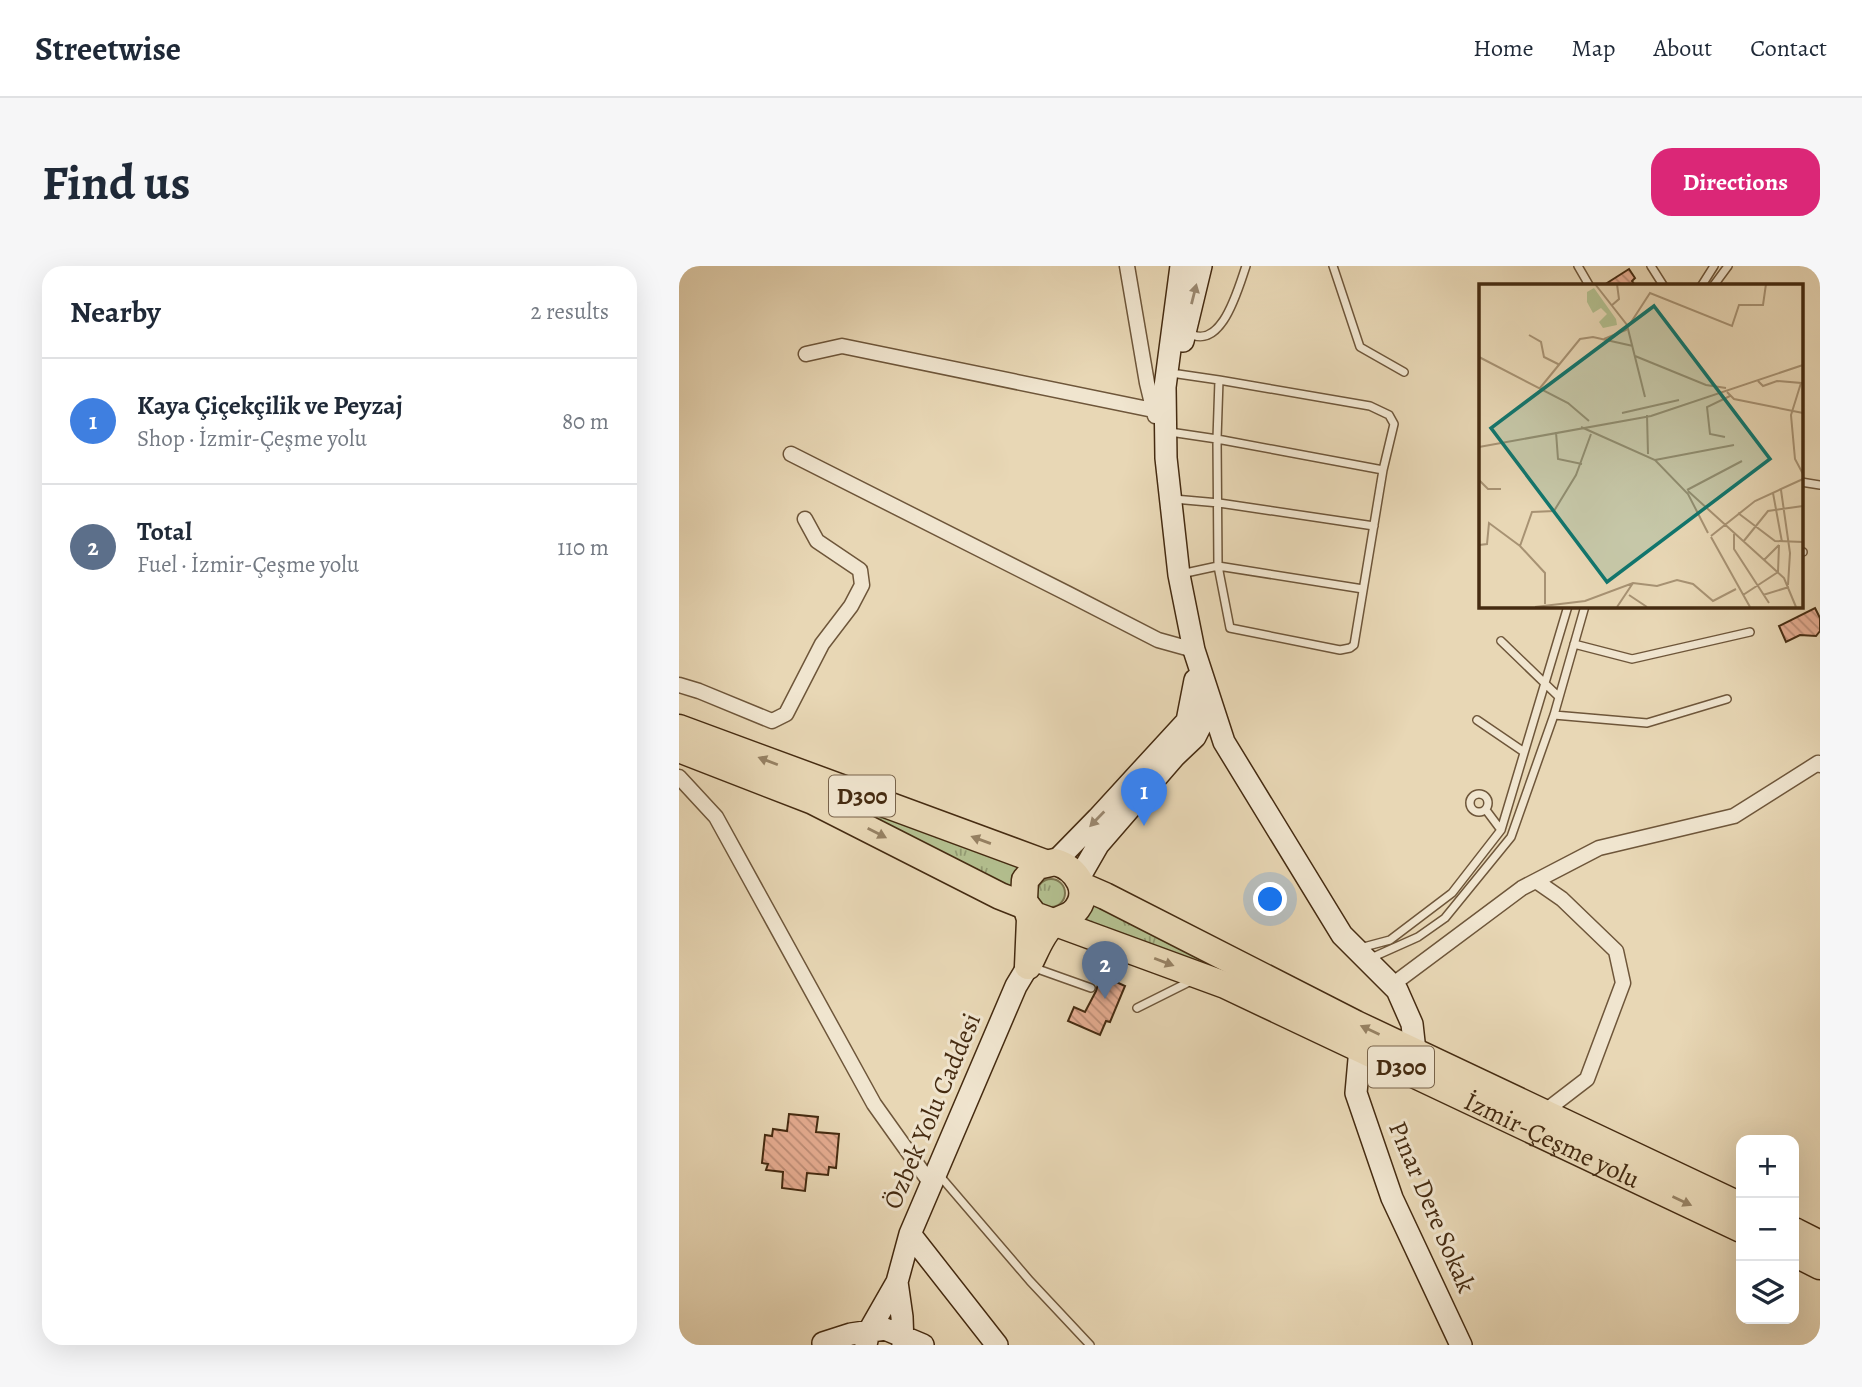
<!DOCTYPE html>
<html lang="en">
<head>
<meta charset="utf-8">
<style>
  :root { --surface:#fff; --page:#f6f6f7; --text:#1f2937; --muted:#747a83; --line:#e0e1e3; --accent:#db2777 }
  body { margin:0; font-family:Alegreya,serif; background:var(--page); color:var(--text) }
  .controls { position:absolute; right:21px; bottom:21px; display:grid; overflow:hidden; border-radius:14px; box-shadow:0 7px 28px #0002 }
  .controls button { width:63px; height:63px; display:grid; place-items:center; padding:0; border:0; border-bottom:2px solid var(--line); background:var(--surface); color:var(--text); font:35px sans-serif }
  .you { position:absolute; left:592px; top:634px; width:24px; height:24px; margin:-18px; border:5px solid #fff; border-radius:50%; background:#1a73e8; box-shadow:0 0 0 10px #1a73e833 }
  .badge { display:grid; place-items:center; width:46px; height:46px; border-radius:50%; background:var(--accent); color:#fff; font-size:23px; font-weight:700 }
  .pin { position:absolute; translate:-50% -58px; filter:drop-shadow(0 2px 4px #0008) }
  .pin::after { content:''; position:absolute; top:37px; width:24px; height:21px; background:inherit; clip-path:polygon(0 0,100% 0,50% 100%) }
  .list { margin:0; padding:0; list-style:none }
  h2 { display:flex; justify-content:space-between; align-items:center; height:91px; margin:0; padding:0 28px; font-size:30px }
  h2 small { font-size:23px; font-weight:400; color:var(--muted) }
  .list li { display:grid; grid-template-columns:46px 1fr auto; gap:21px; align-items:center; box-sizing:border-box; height:126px; padding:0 28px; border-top:2px solid var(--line) }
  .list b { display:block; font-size:26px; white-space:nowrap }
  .list p { margin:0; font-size:23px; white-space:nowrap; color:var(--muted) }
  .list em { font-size:23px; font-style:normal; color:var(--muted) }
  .icon { flex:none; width:38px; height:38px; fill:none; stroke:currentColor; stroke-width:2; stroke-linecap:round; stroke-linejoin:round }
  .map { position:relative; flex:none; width:1141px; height:1079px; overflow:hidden; border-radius:21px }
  header { display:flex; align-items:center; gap:42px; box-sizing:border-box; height:98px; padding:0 35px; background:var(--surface); border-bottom:2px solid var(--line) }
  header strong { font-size:33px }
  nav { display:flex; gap:38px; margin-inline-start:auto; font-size:24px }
  .intro { display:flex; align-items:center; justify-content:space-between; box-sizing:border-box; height:168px; padding:0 42px }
  h1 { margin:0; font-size:49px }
  .button { padding:18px 32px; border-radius:21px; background:var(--accent); color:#fff; font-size:24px; font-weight:700 }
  main { display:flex; gap:42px; padding:0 42px }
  aside { flex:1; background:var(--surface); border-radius:21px; box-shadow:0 7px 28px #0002 }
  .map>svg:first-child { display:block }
  .grass { fill:url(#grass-tufts); stroke:#7c7550; stroke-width:2 }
  .building { fill:url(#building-back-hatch); stroke:#452b11; stroke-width:2 }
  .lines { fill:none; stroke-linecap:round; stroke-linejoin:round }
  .lane-casing { stroke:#6e563a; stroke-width:10 }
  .street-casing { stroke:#6e563a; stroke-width:17 }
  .secondary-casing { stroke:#452b11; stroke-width:24 }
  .highway-casing { stroke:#452b11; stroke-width:29 }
  .lane { stroke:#f0e5cf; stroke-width:7 }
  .street { stroke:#f0e5cf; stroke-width:14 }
  .secondary { stroke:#f0e5cf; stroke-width:21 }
  .highway { stroke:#e8d7b5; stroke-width:26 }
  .oneway { fill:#9a8870 }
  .oneway2 { fill:#968163 }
  .labels { text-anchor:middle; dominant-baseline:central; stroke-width:6; stroke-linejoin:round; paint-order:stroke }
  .shield { fill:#f0e5cf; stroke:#78634a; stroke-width:2 }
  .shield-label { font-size:24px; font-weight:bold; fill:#452b11 }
  .street-label { font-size:26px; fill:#452b11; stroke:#f0e5cf }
  .inset-road { fill:none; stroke:#a79273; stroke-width:2 }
  .view { fill:#0f766e; fill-opacity:0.15; stroke:#0f766e; stroke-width:3.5 }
  .inset-edge { fill:none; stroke:#452b11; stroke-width:3.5 }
</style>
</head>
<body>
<header>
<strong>Streetwise</strong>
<nav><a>Home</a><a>Map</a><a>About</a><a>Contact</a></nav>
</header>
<div class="intro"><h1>Find us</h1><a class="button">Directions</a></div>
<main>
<aside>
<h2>Nearby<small>2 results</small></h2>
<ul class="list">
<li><span class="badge" style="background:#3f7fe0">1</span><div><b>Kaya Çiçekçilik ve Peyzaj</b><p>Shop · İzmir-Çeşme yolu</p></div><em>80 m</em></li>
<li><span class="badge" style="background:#5c6f8a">2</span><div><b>Total</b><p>Fuel · İzmir-Çeşme yolu</p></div><em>110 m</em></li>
</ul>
</aside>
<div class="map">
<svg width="1141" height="1079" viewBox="0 0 1141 1079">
  <defs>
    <pattern id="grass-tufts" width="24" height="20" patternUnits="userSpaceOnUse" patternTransform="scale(1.75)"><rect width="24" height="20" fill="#b3bf8f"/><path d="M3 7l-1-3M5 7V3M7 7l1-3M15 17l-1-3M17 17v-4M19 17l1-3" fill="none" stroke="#939b73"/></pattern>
    <pattern id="building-back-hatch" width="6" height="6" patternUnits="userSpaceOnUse" patternTransform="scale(1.75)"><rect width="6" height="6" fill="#e6ad92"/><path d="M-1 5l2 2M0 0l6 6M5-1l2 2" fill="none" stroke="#bc8d76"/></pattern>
  </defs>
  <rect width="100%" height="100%" fill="#e8d7b5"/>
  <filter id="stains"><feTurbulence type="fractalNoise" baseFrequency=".00286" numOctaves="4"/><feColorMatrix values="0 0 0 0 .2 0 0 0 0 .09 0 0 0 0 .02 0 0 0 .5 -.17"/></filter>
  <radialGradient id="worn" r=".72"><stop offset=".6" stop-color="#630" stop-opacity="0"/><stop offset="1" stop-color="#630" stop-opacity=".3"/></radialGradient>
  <path class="grass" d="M 25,482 L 346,601 L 335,626 Z
    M358 627a14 14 0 1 1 28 0a14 14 0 1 1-28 0Z
    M 408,630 L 581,718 L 398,653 Z"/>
  <path class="building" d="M 950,3 L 956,12 L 953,15 L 956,19 L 925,19 Z
    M 1136,342 L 1141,352 L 1141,365 L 1137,370 L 1121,369 L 1107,376 L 1100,360 Z
    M 422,709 L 446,720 L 431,756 L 427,755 L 421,769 L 389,755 L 395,741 L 406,746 L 417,725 Z
    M 110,848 L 139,851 L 137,866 L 160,868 L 157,902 L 150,901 L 149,909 L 128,907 L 126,925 L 103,922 L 104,906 L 87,904 L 89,898 L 83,897 L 86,869 L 93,870 L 94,863 L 108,865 Z"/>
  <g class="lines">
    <defs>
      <path id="lane" d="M 654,0 L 681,81 L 725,106
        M 899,0 L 910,19
        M 972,0 L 984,19
        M 1023,19 L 1035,0
        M 1035,19 L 1049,0
        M 508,66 C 542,88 559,23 567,0
        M 499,108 L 540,114
        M 540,114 L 691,140 L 710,149 L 715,158 L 704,204 L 675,379 L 671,382 L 661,384 L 551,362 L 539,300 L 538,173 Z
        M 491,166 L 538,173 L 704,204
        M 1122,216 L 1141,219
        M 495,233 L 540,237 L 695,260
        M 1122,286 L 1124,286
        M 502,308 L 539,300 L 684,323
        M 822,375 L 880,431
        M 895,378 L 953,393 L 1071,366
        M 875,449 L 968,457 L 1048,433
        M 798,454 L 845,486
        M791 537a9 9 0 1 1 18 0a9 9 0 1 1-18 0Z
        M 807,544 L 822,564
        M 681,682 L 711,674 L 773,627 L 822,564 L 889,340
        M 692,692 L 739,671 L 766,652 L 832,571 L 875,449 L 906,340
        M 353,701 L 412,722
        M 458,742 L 514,714
        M 261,910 L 351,1015 L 411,1079"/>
      <path id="street" d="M 448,0 L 468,117 L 476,150
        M 127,88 L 163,80 L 474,144
        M 112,188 C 234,249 357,311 479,374 L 515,384
        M 0,419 L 20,425 L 93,455 L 107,448 L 143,378 L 172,340 L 183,319 L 181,304 L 138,275 L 126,253
        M 0,511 L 37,551 L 195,838 L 252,918
        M 857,615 L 883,633 L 937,685 L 944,717 L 908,813 L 865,846
        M 713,719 L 843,622 L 920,582 L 1055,550 L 1139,497 L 1141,499"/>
      <path id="secondary" d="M 502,0 L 486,121 L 487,192 L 500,309 L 515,384 L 545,476 L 663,669 L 718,724 L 733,758 L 736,785
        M 504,75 L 522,0
        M 376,596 L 419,552 L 508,455 L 516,414
        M 400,612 L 419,579 L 496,490 L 516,471 L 526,451 L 526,431
        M 681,782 L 677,827 L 713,932 L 782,1079
        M 231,968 L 318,1079
        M 218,1016 L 223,1051 L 224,1079
        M 144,1077 L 172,1068 L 206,1063 L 244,1079
        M 187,1079 L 190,1065 L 218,1016 L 231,968 L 337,720 L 349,700"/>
      <g id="highway">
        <path d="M 0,462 L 366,597"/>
        <path id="s1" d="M 0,483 L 134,535 L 321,630 L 349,641 L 355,649 L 546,719 L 1062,963"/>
        <path d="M 376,596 C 398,602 414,627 395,646 C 389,652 381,652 375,657 C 363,666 356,687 349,700 L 351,653 L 345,633 L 346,614 L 358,600 Z"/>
        <path d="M 403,620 L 426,630 L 677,758 L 1062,940"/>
        <path d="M 1115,965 L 1141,978"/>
        <path d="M 1115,987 L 1141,1000"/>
      </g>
    </defs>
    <use href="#lane" class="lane-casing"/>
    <use href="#street" class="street-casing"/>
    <use href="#secondary" class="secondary-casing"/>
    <use href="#highway" class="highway-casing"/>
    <use href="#lane" class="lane"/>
    <use href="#street" class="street"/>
    <use href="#secondary" class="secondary"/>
    <use href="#highway" class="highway"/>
  </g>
  <defs><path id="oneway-solid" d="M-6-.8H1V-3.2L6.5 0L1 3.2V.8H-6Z" transform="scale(1.75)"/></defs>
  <g class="oneway">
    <use href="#oneway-solid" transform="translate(515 28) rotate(-76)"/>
    <use href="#oneway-solid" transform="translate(418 553) rotate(134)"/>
  </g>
  <g class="oneway2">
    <use href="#oneway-solid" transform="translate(89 495) rotate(-159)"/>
    <use href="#oneway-solid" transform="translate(198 567) rotate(27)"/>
    <use href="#oneway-solid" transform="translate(302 574) rotate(-160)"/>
    <use href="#oneway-solid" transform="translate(485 696) rotate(21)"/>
    <use href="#oneway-solid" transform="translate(691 764) rotate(-155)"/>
    <use href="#oneway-solid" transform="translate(1003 935) rotate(25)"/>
  </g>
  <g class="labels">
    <g class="shield">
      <rect x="150" y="509.5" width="66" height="41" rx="5"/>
      <rect x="689" y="780.5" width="66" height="41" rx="5"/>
    </g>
    <g class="shield-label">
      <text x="183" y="530">D300</text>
      <text x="722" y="801">D300</text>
    </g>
    <g class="street-label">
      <text transform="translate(253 845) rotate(-67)">Özbek Yolu Caddesi</text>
      <text stroke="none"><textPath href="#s1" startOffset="959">İzmir-Çeşme yolu</textPath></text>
      <text transform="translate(753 941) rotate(67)">Pınar Dere Sokak</text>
    </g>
  </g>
  <g transform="translate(800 18)">
    <rect width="324" height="324" fill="#e8d7b5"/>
    <path d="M 115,4 L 137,35 L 138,41 L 124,44 L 120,38 L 128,30 L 122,24 L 114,29 L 108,18 L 108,8 Z" fill="#b3bf8f"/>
    <path class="inset-road" d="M 116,0 L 148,41 L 166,113M 132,22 L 140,15 L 138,0M 50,51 L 62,58 L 65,73 L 81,81M 125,55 L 147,46 L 171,9 L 253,42 L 260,21 L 284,21 L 287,0M 156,72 L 227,101 L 247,104M 0,73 L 89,119 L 110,137M 279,97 L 284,102 L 298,97 L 322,99 L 312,131 L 316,175 L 324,190M 61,104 L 101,55 L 114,53 L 154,62M 248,108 L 255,115 L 324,129M 143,129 L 200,116M 168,131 L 169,170M 102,143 L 176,176 L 209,210 L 229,249M 77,148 L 79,175 L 103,180M 246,153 L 231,150 L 228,123 L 251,112M 0,163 L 172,132 L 324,81M 176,176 L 255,161M 0,196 L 9,205 L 22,205M 208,206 L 263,177M 302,206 L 311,269 L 309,301M 209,207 L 305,294 L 317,323M 294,209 L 303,258M 259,229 L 296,257 L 324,258M 255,250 L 255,265 L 290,319M 232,252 L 276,217 L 324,195M 232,253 L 271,323M 264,258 L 289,227 L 324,222M 0,261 L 8,260 L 10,239 L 41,262 L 66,289 L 66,320M 41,262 L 53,228 L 75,227 L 97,191 L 112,150M 285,276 L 300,261M 150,311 L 168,323M 264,311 L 299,288 L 300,261M 284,311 L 310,303M 56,323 L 106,317 L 154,299 L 178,302 L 198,296 L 214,300 L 234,317 L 257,305M 138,323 L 154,299"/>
    <path class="view" d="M 175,22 L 291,175 L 128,298 L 12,144 Z"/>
    <rect width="324" height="324" class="inset-edge"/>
  </g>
  <rect width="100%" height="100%" filter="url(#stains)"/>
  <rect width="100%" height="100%" fill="url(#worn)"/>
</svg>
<div class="controls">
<button>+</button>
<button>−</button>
<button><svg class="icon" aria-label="layers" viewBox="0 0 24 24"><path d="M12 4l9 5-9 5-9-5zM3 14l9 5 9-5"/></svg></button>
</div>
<div class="you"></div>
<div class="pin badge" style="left:465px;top:560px;background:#3f7fe0">1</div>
<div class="pin badge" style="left:426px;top:733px;background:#5c6f8a">2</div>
</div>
</main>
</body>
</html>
